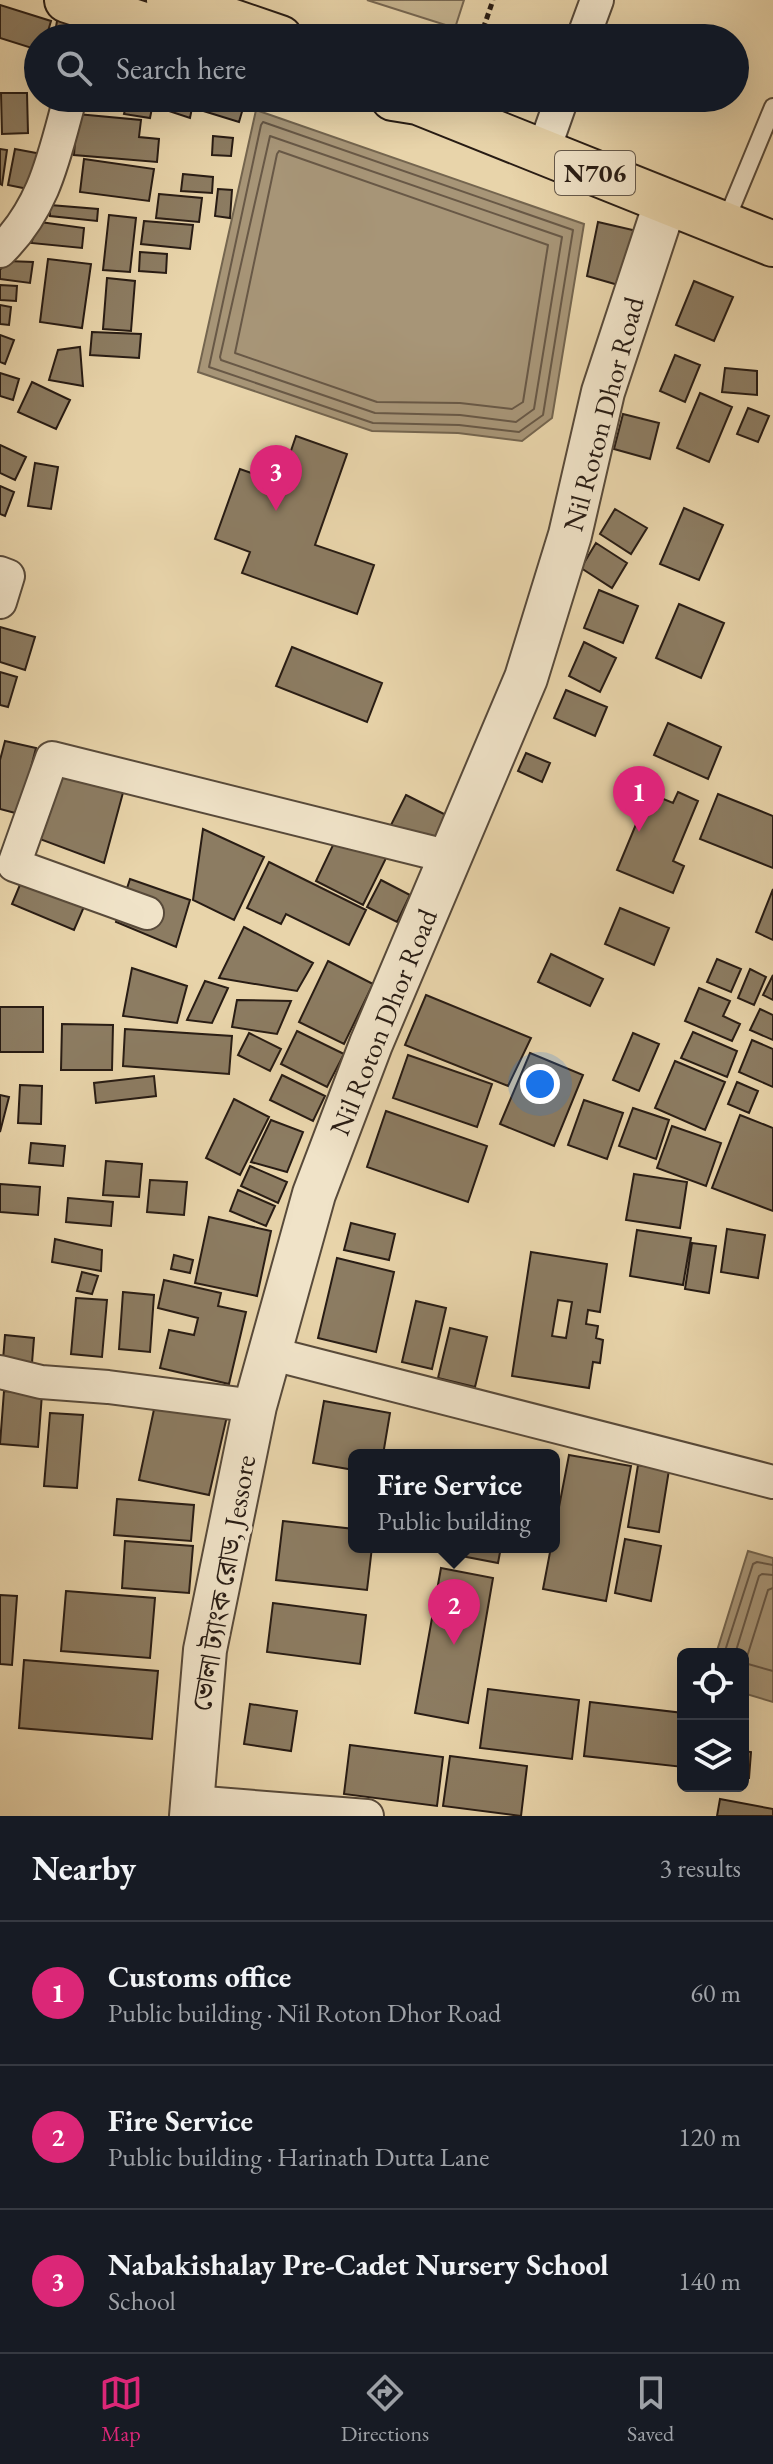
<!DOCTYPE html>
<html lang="en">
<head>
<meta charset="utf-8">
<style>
  :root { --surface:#171b24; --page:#20242c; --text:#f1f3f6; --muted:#9ea1a6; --line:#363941; --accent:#db2777 }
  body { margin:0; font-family:"EB Garamond","Noto Serif Bengali",serif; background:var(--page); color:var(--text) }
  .controls { position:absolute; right:24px; bottom:24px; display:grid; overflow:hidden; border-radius:12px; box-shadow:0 8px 32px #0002 }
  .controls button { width:72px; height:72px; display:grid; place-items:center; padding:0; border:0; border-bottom:2px solid var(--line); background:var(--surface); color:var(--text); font:40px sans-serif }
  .you { position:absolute; left:540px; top:1084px; width:28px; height:28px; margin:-20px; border:6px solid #fff; border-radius:50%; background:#1a73e8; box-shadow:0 0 0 12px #1a73e833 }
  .badge { display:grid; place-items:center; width:52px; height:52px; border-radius:50%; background:var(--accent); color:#fff; font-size:26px; font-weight:700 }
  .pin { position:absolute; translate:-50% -66px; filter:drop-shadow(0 2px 4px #0008) }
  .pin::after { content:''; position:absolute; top:42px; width:28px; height:24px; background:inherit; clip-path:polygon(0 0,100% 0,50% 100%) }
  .popup { position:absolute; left:348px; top:1449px; width:212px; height:104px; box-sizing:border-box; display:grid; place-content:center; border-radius:12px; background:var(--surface); filter:drop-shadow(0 2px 6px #0005); font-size:26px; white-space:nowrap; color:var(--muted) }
  .popup b { font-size:30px; color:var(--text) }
  .popup::after { content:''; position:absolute; left:50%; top:100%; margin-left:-16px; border:16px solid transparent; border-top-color:var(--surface) }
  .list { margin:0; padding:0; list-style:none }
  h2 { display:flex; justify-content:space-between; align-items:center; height:104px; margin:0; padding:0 32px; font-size:34px }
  h2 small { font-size:26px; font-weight:400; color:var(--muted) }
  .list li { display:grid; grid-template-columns:52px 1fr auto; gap:24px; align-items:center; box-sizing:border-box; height:144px; padding:0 32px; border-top:2px solid var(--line) }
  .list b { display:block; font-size:30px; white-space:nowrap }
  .list p { margin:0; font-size:26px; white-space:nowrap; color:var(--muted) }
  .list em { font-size:26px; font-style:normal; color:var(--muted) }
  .icon { flex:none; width:44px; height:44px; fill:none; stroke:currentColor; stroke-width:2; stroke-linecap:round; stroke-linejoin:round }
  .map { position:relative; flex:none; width:773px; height:1816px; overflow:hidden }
  .search { position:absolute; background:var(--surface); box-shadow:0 8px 32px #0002; left:24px; right:24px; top:24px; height:88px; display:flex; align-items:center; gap:20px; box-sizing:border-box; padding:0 28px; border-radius:44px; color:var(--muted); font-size:30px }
  .sheet { height:536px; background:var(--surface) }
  nav { display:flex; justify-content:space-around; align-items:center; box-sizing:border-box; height:112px; border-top:2px solid var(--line); background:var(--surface); font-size:22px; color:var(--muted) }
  nav a { display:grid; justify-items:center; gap:4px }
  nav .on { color:var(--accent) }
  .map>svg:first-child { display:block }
  .green { fill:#c7b590; stroke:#786852; stroke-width:2 }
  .water { fill:#a79577; stroke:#74654f; stroke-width:2 }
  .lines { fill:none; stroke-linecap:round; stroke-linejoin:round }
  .shore { stroke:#685846; stroke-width:2 }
  .building { fill:#8c7c62; stroke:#281c14; stroke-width:2; fill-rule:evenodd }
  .service-casing { stroke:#584a3a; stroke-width:20 }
  .minor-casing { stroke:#584a3a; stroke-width:36 }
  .tertiary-casing { stroke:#584a3a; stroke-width:46 }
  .trunk-casing { stroke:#281c14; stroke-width:48 }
  .path { stroke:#281c14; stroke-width:5; stroke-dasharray:6 4; stroke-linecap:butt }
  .service { stroke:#f0e3c8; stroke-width:16 }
  .minor { stroke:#f0e3c8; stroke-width:32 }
  .tertiary { stroke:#f0e3c8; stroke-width:42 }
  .trunk { stroke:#e8d4aa; stroke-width:44 }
  .labels { text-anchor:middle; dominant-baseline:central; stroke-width:8; stroke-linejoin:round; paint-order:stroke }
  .shield { fill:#f0e3c8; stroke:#64584a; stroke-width:2 }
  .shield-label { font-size:26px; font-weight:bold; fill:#281c14 }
  .street-label { font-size:28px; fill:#281c14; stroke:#f0e3c8 }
</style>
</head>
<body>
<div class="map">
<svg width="773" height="1816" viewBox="0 0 773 1816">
  <rect width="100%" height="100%" fill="#e8d4aa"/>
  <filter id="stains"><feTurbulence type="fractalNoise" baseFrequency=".0025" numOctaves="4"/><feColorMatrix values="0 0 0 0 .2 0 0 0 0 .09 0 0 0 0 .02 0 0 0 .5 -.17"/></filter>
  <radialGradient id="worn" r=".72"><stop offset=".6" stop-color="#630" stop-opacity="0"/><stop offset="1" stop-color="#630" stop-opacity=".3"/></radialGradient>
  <path class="green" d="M 367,0 L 464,0 L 455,28 Z"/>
  <path class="water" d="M 256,110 L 584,224 L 552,418 L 522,441 L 458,433 L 372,431 L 198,372 Z
    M 748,1551 L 773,1558 L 773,1702 L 743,1693 L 743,1654 L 716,1654 Z"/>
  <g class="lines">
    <path class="shore" d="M 263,122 L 573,230 L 543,415 L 519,432 L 459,425 L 373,423 L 209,367 L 261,125 Z
      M 270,136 L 562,237 L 534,409 L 516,422 L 460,415 L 375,413 L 221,360 L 220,357 Z
      M 279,151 L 548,245 L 523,402 L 512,409 L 460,403 L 377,402 L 235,353 L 277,154 Z
      M 773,1588 L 768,1590 L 746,1660 L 748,1664 L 773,1671
      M 724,1654 L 753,1564 L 757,1562 L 773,1565
      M 735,1654 L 759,1576 L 762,1574 L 773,1575"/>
  </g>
  <path class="building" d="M 0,5 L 51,21 L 46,38 L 38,38 L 38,50 L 0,38 Z
    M 59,10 L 86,14 L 81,38 L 54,38 Z
    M 1,93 L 27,93 L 28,133 L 2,134 Z
    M 128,98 L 154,98 L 150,118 L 124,114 Z
    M 162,98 L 194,98 L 190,118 L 160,108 Z
    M 200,98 L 246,98 L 239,122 L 197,109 Z
    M 77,114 L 141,120 L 139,137 L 159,139 L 157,162 L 74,155 Z
    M 213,136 L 233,138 L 231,156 L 212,155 Z
    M 0,149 L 7,150 L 2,185 L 0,184 Z
    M 15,149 L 47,155 L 33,190 L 8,185 Z
    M 84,159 L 154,169 L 149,201 L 80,192 Z
    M 183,174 L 213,177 L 212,193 L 181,191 Z
    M 218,189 L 232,190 L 230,218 L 215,216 Z
    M 159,194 L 202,198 L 199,222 L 156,218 Z
    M 50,205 L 98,209 L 97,221 L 50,216 Z
    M 109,215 L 136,218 L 130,272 L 103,270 Z
    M 144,221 L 193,225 L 190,249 L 141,244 Z
    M 40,222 L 84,228 L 82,248 L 31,243 Z
    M 598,222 L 637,231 L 625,287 L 587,276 Z
    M 140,252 L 167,254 L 166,273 L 139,271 Z
    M 48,259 L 91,264 L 82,328 L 40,322 Z
    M 7,261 L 33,262 L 30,283 L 0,279 L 0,270 Z
    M 107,278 L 135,281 L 131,331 L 103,329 Z
    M 694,281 L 733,297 L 714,341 L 676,325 Z
    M 0,285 L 17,286 L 16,301 L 0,300 Z
    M 0,305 L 11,307 L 9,325 L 0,324 Z
    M 92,332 L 141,334 L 139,358 L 90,355 Z
    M 0,335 L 14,340 L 5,364 L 0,362 Z
    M 80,347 L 83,386 L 49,380 L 58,350 Z
    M 675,355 L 700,365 L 685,402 L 660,391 Z
    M 725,368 L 757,371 L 757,395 L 722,392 Z
    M 0,373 L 19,379 L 13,400 L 0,396 Z
    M 32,382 L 70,400 L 56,429 L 18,412 Z
    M 700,393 L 732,407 L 709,462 L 677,448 Z
    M 748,408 L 769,416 L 758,442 L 737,434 Z
    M 623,414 L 659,423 L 650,459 L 614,449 Z
    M 296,436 L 347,454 L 315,545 L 374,565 L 357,614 L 242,573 L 250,552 L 215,539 L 240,469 L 280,483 Z
    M 0,445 L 26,457 L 15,480 L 0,473 Z
    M 35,463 L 58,467 L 51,509 L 28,506 Z
    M 0,486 L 14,492 L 5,516 L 0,514 Z
    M 684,508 L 723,525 L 699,580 L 660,564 Z
    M 615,509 L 647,528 L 631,554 L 600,534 Z
    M 596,543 L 627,563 L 612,588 L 581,568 Z
    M 599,590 L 638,606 L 623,643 L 584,628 Z
    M 679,604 L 724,623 L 701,678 L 656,658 Z
    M 0,627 L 35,637 L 25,670 L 0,662 Z
    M 584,642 L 616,658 L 600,692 L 569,676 Z
    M 292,647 L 382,683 L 367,722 L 276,686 Z
    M 0,672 L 17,677 L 8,707 L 0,705 Z
    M 566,690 L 607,707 L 595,736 L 554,718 Z
    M 668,723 L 721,747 L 708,779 L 654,755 Z
    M 5,741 L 36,748 L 19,814 L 0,809 L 0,760 Z
    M 526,753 L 550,763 L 542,782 L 518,771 Z
    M 56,767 L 124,789 L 104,863 L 37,838 Z
    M 678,792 L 698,801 L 673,861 L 684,866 L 673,893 L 617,870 L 649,793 L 673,803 Z
    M 718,794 L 773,816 L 773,868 L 700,839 Z
    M 406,795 L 456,820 L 437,860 L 386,835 Z
    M 343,824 L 391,848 L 363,905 L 316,881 Z
    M 203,829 L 264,857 L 234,920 L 193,900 Z
    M 269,862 L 366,910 L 349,945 L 286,914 L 281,924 L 247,908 Z
    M 24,875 L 86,902 L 74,930 L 12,904 Z
    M 130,879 L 190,900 L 176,947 L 116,922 Z
    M 381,880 L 410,895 L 397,922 L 367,907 Z
    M 773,889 L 773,940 L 756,932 Z
    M 620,908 L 669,928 L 654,965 L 605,944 Z
    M 244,927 L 313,963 L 297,991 L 219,978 Z
    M 551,954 L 603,979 L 590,1006 L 538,982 Z
    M 717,959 L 741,969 L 731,992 L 707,982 Z
    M 328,961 L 373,984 L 344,1044 L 299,1022 Z
    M 132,968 L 187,986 L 177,1023 L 123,1016 Z
    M 750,969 L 766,977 L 754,1005 L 738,998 Z
    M 773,975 L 773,1000 L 763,995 Z
    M 205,981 L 228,988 L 212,1023 L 187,1020 Z
    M 699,988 L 730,1001 L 723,1016 L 740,1024 L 732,1041 L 685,1021 Z
    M 426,995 L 531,1038 L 508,1086 L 405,1045 Z
    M 237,1000 L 291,1001 L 277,1034 L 232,1027 Z
    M 0,1007 L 43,1007 L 43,1052 L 0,1052 Z
    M 760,1009 L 773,1015 L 773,1040 L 750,1030 Z
    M 62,1024 L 113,1025 L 112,1070 L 61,1070 Z
    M 125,1029 L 232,1036 L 229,1074 L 123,1066 Z
    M 297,1031 L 344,1054 L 327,1087 L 281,1064 Z
    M 693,1032 L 737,1051 L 727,1077 L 681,1058 Z
    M 249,1033 L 281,1049 L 270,1071 L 238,1055 Z
    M 633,1033 L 659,1044 L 639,1091 L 613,1080 Z
    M 752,1040 L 773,1049 L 773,1087 L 739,1072 Z
    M 530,1053 L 583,1075 L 554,1146 L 500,1124 Z
    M 408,1055 L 492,1084 L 477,1127 L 393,1098 Z
    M 675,1061 L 725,1082 L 705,1130 L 655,1108 Z
    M 282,1075 L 325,1096 L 313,1121 L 270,1100 Z
    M 154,1076 L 156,1096 L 96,1103 L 94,1083 Z
    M 737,1082 L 758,1091 L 749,1113 L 728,1104 Z
    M 20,1085 L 42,1086 L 41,1124 L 18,1123 Z
    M 0,1095 L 9,1097 L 0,1132 Z
    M 234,1099 L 269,1117 L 240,1175 L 206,1158 Z
    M 584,1100 L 623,1113 L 607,1159 L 568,1145 Z
    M 633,1108 L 669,1120 L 656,1159 L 619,1146 Z
    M 386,1111 L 487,1146 L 468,1202 L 367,1167 Z
    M 740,1115 L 773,1128 L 773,1211 L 712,1188 Z
    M 271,1120 L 303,1132 L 287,1172 L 251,1162 Z
    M 672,1126 L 721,1143 L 706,1186 L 657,1168 Z
    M 31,1143 L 65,1146 L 63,1166 L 29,1163 Z
    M 106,1161 L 142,1164 L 139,1197 L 103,1195 Z
    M 250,1166 L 287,1182 L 278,1203 L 241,1186 Z
    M 634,1174 L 687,1182 L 680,1228 L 626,1220 Z
    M 150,1180 L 187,1182 L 184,1215 L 147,1212 Z
    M 0,1184 L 40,1187 L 38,1215 L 0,1212 Z
    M 238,1190 L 275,1206 L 266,1226 L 230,1211 Z
    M 68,1198 L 113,1202 L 111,1226 L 66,1222 Z
    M 209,1217 L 271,1231 L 257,1296 L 195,1283 Z
    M 351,1223 L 395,1234 L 389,1260 L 344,1250 Z
    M 727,1229 L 765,1235 L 758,1278 L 721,1272 Z
    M 637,1230 L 691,1238 L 683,1285 L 630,1276 Z
    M 55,1239 L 102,1250 L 101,1271 L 52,1262 Z
    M 692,1243 L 716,1246 L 709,1293 L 685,1289 Z
    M 531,1252 L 607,1264 L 600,1312 L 588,1310 L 586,1324 L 598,1326 L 596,1338 L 603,1340 L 600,1363 L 593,1362 L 589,1388 L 512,1376 ZM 558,1300 L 572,1302 L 566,1338 L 552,1336 Z
    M 174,1255 L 193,1260 L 190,1273 L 171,1269 Z
    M 337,1258 L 394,1272 L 376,1352 L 318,1338 Z
    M 82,1272 L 98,1276 L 92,1294 L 77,1291 Z
    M 164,1280 L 221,1293 L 218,1306 L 246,1312 L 229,1384 L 160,1368 L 169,1330 L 194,1335 L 198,1318 L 158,1308 Z
    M 123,1292 L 154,1295 L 150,1352 L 119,1349 Z
    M 76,1298 L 107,1300 L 102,1357 L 71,1354 Z
    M 416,1301 L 446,1308 L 432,1369 L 402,1362 Z
    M 450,1328 L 487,1337 L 475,1387 L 438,1378 Z
    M 5,1335 L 34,1338 L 32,1363 L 3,1360 Z
    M 4,1391 L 42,1394 L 38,1447 L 0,1444 Z
    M 156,1400 L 227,1416 L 209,1495 L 139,1480 Z
    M 324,1401 L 390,1413 L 383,1455 L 354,1455 L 354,1470 L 313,1463 Z
    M 50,1413 L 83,1415 L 77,1488 L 44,1486 Z
    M 569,1455 L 631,1466 L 606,1601 L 543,1589 L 551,1547 L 554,1547 L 554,1533 Z
    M 638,1465 L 669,1470 L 659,1532 L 628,1527 Z
    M 117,1499 L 194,1505 L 191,1541 L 114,1535 Z
    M 283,1521 L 354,1529 L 354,1547 L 372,1547 L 367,1590 L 276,1580 Z
    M 625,1539 L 661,1546 L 651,1601 L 615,1593 Z
    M 125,1541 L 193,1546 L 189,1593 L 122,1588 Z
    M 431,1547 L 501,1547 L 498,1563 L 430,1550 Z
    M 441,1568 L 493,1578 L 468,1723 L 415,1713 Z
    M 66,1591 L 155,1598 L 150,1658 L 61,1651 Z
    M 0,1595 L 17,1596 L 12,1665 L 0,1664 Z
    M 273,1603 L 366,1615 L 360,1664 L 267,1652 Z
    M 24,1660 L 158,1671 L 152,1739 L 19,1728 Z
    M 488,1689 L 579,1700 L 572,1759 L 480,1748 Z
    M 590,1702 L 683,1713 L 683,1767 L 584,1756 Z
    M 250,1704 L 297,1711 L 291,1751 L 244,1744 Z
    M 350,1745 L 443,1757 L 437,1806 L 344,1794 Z
    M 743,1751 L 751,1752 L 749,1778 L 743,1778 Z
    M 450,1756 L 527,1766 L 521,1816 L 443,1806 Z
    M 720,1799 L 773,1809 L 773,1816 L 717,1816 Z"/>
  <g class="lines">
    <defs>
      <path id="service" d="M 725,223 L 773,107"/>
      <path id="minor" d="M 85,38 L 92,10
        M 583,38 L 597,0
        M 543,152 L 562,98
        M 0,251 C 45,207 54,156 70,98
        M 0,573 L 8,576 L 0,602
        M 147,913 L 14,865 L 52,758 L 450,857
        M 269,1353 L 773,1482
        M 0,1372 L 41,1382 L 108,1387 L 255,1406
        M 192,1802 L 367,1816"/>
      <path id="tertiary" d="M 191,1816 L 205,1650 L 255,1406 L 314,1194 L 371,1044 L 526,678 L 570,535 L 603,392 L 666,201"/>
      <path id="trunk" d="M 67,0 L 184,38
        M 169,0 L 280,38
        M 393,98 L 418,102 L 773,244"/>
    </defs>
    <use href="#service" class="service-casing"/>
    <use href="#minor" class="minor-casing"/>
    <use href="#tertiary" class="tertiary-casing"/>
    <use href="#trunk" class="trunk-casing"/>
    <path class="path" d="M 480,38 L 493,0"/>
    <use href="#service" class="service"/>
    <use href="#minor" class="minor"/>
    <use href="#tertiary" class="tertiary"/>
    <use href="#trunk" class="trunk"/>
  </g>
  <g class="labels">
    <rect class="shield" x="555" y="151" width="80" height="44" rx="6"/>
    <g class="shield-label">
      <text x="595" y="173">N706</text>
    </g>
    <g class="street-label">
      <text transform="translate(603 414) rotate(-75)">Nil Roton Dhor Road</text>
      <text transform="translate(383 1022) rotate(-68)">Nil Roton Dhor Road</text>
      <text transform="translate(223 1583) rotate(-80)">ভোলা ট্যাংক রোড, Jessore</text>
    </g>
  </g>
  <rect width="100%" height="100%" filter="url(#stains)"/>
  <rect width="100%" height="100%" fill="url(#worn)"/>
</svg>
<div class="controls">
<button><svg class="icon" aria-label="locate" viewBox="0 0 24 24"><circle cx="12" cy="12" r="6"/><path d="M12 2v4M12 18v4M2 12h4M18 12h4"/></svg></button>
<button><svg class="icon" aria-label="layers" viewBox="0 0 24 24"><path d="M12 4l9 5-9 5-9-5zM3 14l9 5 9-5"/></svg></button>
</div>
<div class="you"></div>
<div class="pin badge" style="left:639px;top:832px">1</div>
<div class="pin badge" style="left:454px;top:1645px">2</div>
<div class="popup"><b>Fire Service</b>Public building</div>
<div class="pin badge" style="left:276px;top:511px">3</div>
<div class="search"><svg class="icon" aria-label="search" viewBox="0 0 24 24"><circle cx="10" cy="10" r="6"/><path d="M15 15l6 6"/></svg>Search here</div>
</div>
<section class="sheet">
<h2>Nearby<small>3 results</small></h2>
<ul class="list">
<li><span class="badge">1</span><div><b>Customs office</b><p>Public building · Nil Roton Dhor Road</p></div><em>60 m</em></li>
<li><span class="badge">2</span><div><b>Fire Service</b><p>Public building · Harinath Dutta Lane</p></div><em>120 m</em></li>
<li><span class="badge">3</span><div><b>Nabakishalay Pre-Cadet Nursery School</b><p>School</p></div><em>140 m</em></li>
</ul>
</section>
<nav>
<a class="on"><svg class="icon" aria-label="map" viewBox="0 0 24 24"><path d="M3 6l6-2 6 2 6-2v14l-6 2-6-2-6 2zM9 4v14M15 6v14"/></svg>Map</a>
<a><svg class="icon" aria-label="directions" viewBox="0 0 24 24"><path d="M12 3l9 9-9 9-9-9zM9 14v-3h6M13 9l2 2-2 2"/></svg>Directions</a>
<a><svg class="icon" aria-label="saved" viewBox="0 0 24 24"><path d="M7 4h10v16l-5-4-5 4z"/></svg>Saved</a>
</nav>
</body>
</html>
